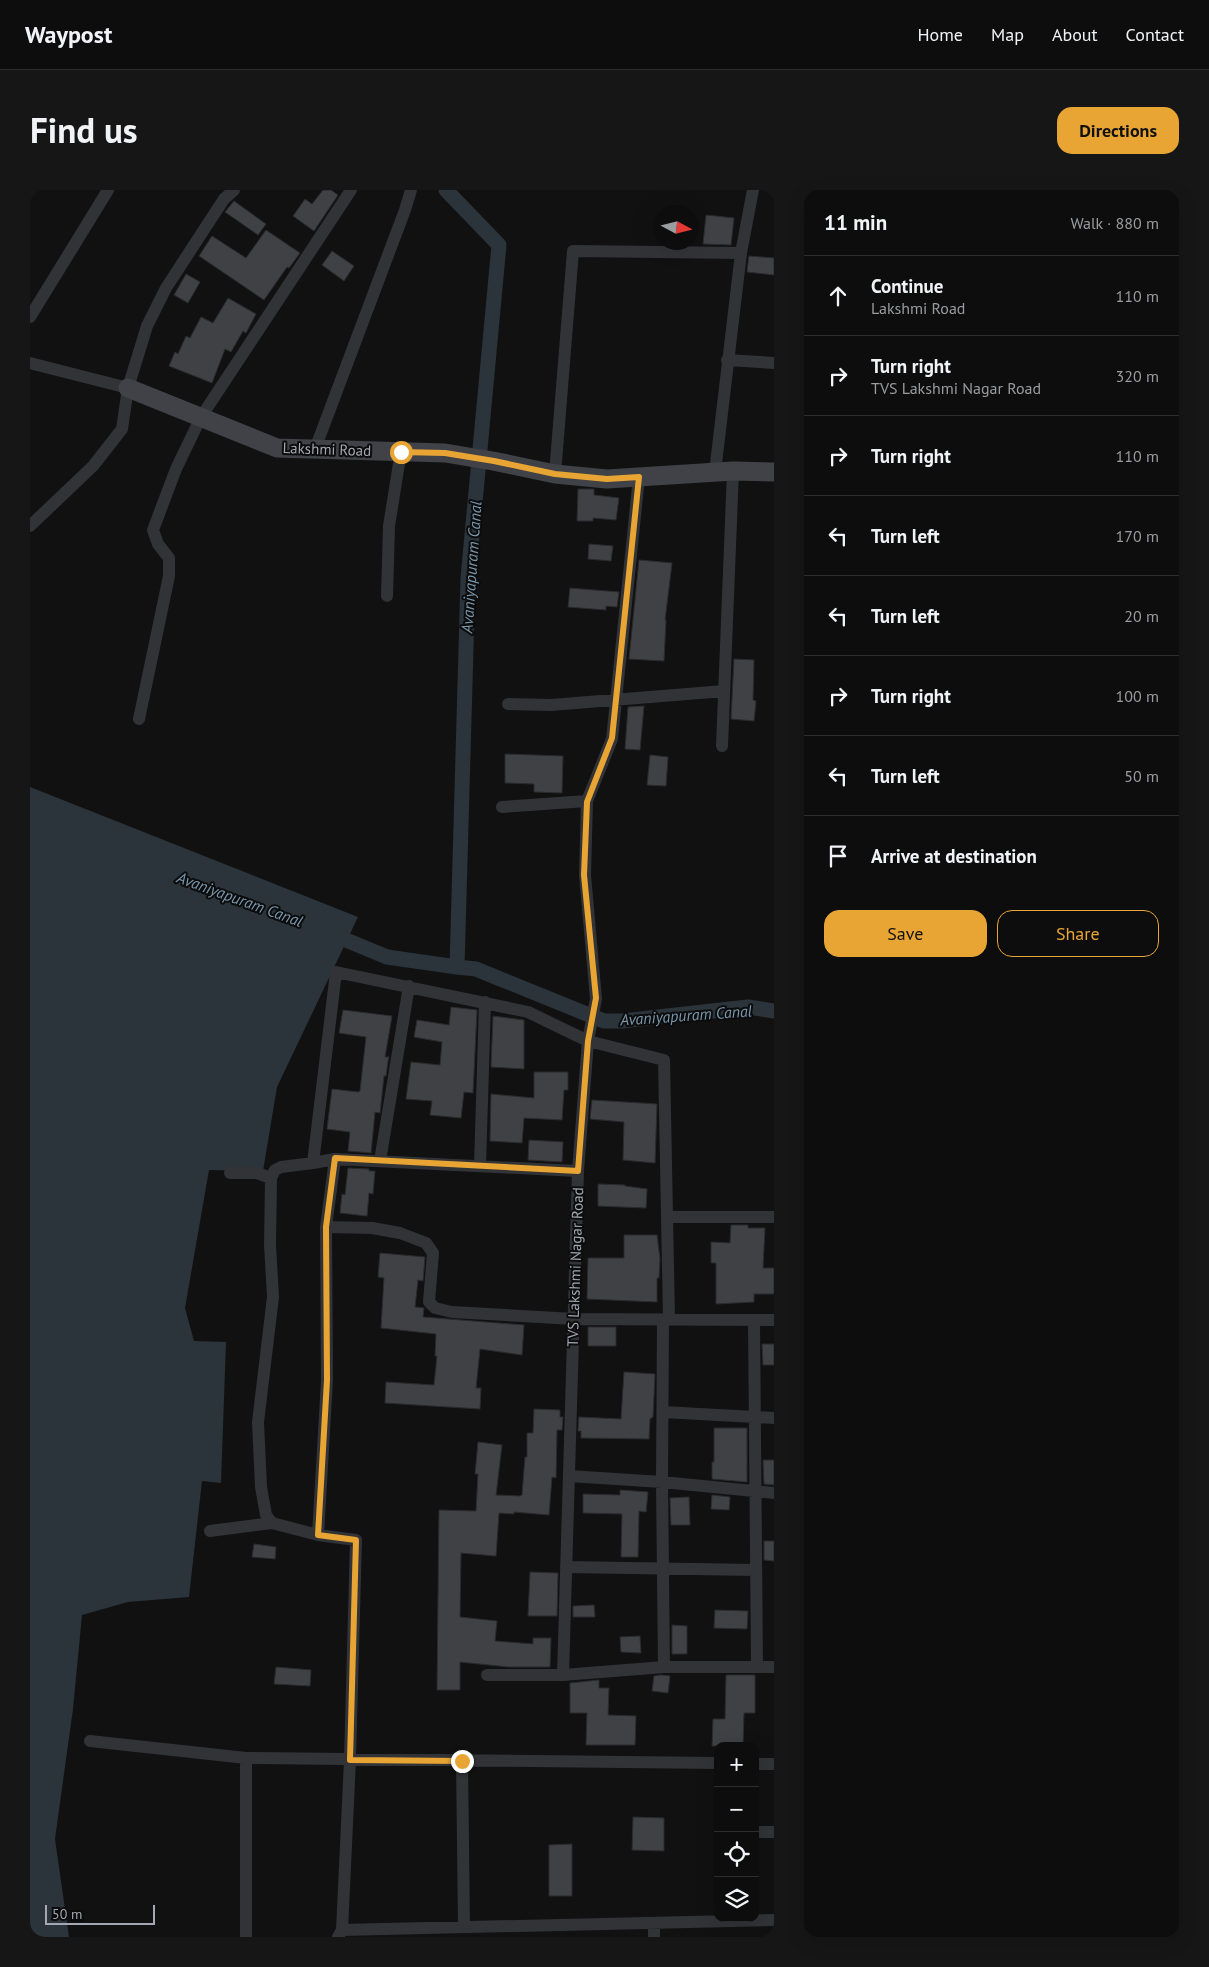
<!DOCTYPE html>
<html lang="en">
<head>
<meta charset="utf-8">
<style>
  :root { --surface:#0d0d0e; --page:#161617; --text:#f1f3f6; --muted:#9a9c9e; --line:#2d2d2e; --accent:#e8a533 }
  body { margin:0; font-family:"PT Sans",sans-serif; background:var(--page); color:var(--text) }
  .controls { position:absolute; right:15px; bottom:15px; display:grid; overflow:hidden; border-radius:10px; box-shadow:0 5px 20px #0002 }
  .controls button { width:45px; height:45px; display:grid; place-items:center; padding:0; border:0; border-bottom:1px solid var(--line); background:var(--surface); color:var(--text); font:25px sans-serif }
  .compass { position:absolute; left:624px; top:15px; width:45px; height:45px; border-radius:50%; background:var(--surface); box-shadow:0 5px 20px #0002; rotate:97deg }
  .scale { position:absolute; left:15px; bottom:12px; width:110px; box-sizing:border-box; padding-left:5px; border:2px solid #a3a8b2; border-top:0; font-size:14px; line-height:18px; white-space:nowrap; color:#a3a8b2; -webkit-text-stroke:4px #0c0c0d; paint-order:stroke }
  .stop { position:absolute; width:15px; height:15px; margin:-11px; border:4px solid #e8a533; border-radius:50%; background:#fff }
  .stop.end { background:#e8a533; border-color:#fff; box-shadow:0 1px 5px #0008 }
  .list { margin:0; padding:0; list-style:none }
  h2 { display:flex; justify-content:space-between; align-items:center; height:65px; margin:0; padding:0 20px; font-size:21px }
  h2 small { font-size:16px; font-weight:400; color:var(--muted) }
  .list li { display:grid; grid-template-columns:32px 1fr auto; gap:15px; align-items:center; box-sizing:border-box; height:80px; padding:0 20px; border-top:1px solid var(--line) }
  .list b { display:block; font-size:19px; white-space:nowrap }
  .list p { margin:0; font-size:16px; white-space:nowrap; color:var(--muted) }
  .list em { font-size:16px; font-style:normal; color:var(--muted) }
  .actions { display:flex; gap:10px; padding:15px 20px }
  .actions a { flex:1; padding:11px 0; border:1px solid var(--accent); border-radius:15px; text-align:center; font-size:18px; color:var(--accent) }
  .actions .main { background:var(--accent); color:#111 }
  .icon { flex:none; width:28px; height:28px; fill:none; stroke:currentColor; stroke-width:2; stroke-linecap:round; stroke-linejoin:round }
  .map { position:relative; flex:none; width:744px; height:1747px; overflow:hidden; border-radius:15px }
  header { display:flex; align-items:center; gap:30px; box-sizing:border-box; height:70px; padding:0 25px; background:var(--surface); border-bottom:1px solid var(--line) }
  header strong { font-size:24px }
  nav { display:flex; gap:28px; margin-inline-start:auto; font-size:18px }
  .intro { display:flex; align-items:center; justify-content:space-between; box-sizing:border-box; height:120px; padding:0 30px }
  h1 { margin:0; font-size:35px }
  .button { padding:12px 22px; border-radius:15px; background:var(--accent); color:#111; font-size:18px; font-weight:700 }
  main { display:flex; gap:30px; padding:0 30px }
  aside { flex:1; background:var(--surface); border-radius:15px; box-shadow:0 5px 20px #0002 }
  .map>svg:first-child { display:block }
  .water { fill:#2b343a }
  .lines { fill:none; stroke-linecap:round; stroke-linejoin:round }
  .canal { stroke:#2b343a; stroke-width:15 }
  .building { fill:#404145; stroke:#2b2b2e }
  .street { stroke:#323337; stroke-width:12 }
  .secondary { stroke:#404247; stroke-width:19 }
  .route { stroke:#e8a533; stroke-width:6 }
  .labels { text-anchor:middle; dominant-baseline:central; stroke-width:4; stroke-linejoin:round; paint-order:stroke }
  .street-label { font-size:15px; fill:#a3a8b2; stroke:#0c0c0d }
  .water-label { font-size:16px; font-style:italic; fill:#7a97ac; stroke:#0c0c0d }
</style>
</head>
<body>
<header>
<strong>Waypost</strong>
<nav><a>Home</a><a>Map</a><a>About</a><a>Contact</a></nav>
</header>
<div class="intro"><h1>Find us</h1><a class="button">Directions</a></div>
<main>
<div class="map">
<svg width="744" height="1747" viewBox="0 0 744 1747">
  <rect width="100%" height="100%" fill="#111112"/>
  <path class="water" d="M 0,597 L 328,727 L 247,897 L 233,981 L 179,980 L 155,1118 L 164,1151 L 196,1152 L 191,1293 L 172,1291 L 159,1407 L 98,1412 L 52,1425 L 43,1519 L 25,1649 L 39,1747 L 0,1747 Z"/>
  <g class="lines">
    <path class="canal" d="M 416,0 L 469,55 L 438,388 L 427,777 L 446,779 L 574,831 L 592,831 L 718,817 L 744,821
      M 299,743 L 357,767 L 427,777"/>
  </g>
  <path class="building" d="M 293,0 L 301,0 L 308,5 L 284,41 L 263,26 L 275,9 L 282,14 Z
    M 204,11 L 236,34 L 228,45 L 195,22 Z
    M 676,25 L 704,28 L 701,55 L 673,54 Z
    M 236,40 L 270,63 L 259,78 L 257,77 L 234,110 L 169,66 L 182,46 L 216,68 Z
    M 302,61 L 324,76 L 314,91 L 292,75 Z
    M 719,66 L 744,68 L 744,85 L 717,82 Z
    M 156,84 L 170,92 L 158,113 L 144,105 Z
    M 198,108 L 226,124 L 216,143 L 213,141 L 201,162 L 195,159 L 182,193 L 139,176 L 145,162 L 148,164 L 156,146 L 160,148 L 171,127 L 183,133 Z
    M 548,299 L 564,299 L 564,305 L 589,308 L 586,330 L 563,328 L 563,331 L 547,331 Z
    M 559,354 L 583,356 L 581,371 L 558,369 Z
    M 609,370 L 642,373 L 635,430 L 636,430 L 634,471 L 599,469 Z
    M 540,398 L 589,402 L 587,417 L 576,416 L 576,420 L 538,417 Z
    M 704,469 L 724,470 L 723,510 L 726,511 L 724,531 L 701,529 Z
    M 614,516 L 610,560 L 595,559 L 598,517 Z
    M 475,564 L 533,566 L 532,603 L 504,602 L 504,594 L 475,593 Z
    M 620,565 L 638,567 L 636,596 L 617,595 Z
    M 421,817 L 447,820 L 443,903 L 434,902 L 431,928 L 400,925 L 402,911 L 376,909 L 381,872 L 410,875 L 412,852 L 384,847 L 387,830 L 419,835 Z
    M 313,820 L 362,826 L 355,867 L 359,867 L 358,871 L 356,886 L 354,886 L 350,923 L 345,922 L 341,963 L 318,961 L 320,942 L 297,939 L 302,899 L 328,902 L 330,901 L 336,847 L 309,843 Z
    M 463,826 L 494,830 L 494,879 L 461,877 Z
    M 504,882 L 538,882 L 538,900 L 534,900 L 532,930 L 494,928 L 492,953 L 460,951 L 461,904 L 504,908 Z
    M 562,910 L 627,914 L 625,973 L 593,970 L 594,932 L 560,929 Z
    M 499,950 L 533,952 L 532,972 L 498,970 Z
    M 318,978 L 339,979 L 339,981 L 345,981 L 343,1004 L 339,1003 L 337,1026 L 310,1023 L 312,1004 L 315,1005 Z
    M 568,994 L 595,995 L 595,996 L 617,999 L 616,1018 L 568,1016 Z
    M 701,1035 L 718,1035 L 718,1038 L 735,1038 L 733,1078 L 744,1078 L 744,1104 L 724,1104 L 724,1112 L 686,1114 L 686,1073 L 681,1073 L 681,1052 L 700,1053 Z
    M 594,1045 L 627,1045 L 630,1069 L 629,1088 L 627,1088 L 627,1112 L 557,1109 L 558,1068 L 594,1068 Z
    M 350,1063 L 395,1067 L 393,1091 L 388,1090 L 385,1117 L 394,1118 L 393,1127 L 494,1135 L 492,1165 L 450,1159 L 446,1198 L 451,1198 L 450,1219 L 355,1213 L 356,1192 L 404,1195 L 407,1166 L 405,1166 L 406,1144 L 351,1138 L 354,1088 L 348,1087 Z
    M 558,1137 L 586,1137 L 586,1156 L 558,1156 Z
    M 732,1154 L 744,1154 L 744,1175 L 733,1175 Z
    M 594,1182 L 625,1184 L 623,1227 L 620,1229 L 619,1249 L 551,1248 L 551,1241 L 548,1241 L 549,1227 L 591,1229 Z
    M 504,1219 L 530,1220 L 530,1227 L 533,1227 L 532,1240 L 527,1240 L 526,1288 L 522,1287 L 519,1325 L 484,1322 L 484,1324 L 469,1323 L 466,1366 L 431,1363 L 430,1427 L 467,1431 L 465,1451 L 503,1454 L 503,1448 L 521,1448 L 520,1477 L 478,1477 L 430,1472 L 430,1500 L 407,1500 L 409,1320 L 446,1321 L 448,1284 L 445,1284 L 448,1252 L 472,1255 L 466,1305 L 490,1306 L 492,1305 L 495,1267 L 497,1267 L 497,1243 L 503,1243 Z
    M 684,1238 L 717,1238 L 717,1292 L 682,1289 L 682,1272 L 684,1272 Z
    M 733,1270 L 744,1270 L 744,1295 L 734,1294 Z
    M 590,1300 L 618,1302 L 616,1322 L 609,1321 L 608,1367 L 591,1367 L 592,1324 L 553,1323 L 553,1304 L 590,1305 Z
    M 682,1305 L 700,1307 L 699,1320 L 681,1319 Z
    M 659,1307 L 660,1335 L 641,1335 L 640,1308 Z
    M 734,1351 L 744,1351 L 744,1371 L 734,1370 Z
    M 224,1354 L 246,1357 L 245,1369 L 222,1367 Z
    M 500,1382 L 528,1383 L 527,1426 L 498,1426 Z
    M 564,1415 L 565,1427 L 543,1427 L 543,1416 Z
    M 685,1420 L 718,1421 L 717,1439 L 684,1438 Z
    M 642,1435 L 657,1436 L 657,1464 L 642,1464 Z
    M 610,1446 L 611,1463 L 591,1462 L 590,1447 Z
    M 246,1477 L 281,1480 L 280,1496 L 244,1494 Z
    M 631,1485 L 640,1486 L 638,1503 L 622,1501 L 624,1486 Z
    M 696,1485 L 725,1485 L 725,1523 L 714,1523 L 713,1556 L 682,1556 L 683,1529 L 695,1529 Z
    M 569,1490 L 569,1498 L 579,1498 L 578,1525 L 606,1526 L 605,1555 L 556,1555 L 557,1523 L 540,1523 L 540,1493 Z
    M 603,1627 L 634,1628 L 634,1661 L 602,1660 Z
    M 542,1654 L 542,1706 L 519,1706 L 519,1655 Z"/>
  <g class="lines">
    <path class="street" d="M 0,127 L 78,0
      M 697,170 L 744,173
      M 0,173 L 98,198
      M 285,259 L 375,20 L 381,0
      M 685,282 L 711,63 L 723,0
      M 525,284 L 543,61 L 711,63
      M 0,336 L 63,276 L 92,239 L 98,198 L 117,136 L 136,98 L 194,9 L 204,0
      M 357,406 L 359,336 L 371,261
      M 478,514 L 521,515 L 694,501
      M 109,529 L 139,386 L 139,368 L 128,354 L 123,340 L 146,279 L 171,227 L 321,0
      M 692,556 L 703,281
      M 472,617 L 557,611
      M 305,969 L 283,973 L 306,782 L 498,822 L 558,851 L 634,870 L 639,1129
      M 350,971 L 379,796
      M 283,973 L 251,977 L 245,980 L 241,988 L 240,1055 L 243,1107 L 228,1232 L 231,1297 L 236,1325 L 242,1333 L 288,1345
      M 450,976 L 455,812
      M 200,983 L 227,983 L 241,988
      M 638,1027 L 744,1027
      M 296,1037 L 342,1038 L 370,1043 L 396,1053 L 403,1063 L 399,1112 L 405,1118 L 422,1122 L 544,1129 L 744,1130
      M 633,1130 L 632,1292 L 634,1477
      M 724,1130 L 727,1476
      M 633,1222 L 744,1228
      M 539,1286 L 632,1292 L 744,1303
      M 180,1341 L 242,1333
      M 536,1377 L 726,1380
      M 457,1485 L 533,1485 L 634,1477 L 744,1477
      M 533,1485 L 548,981 L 558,851 L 566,809 L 555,685 L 557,611 L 582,549 L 609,287
      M 60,1551 L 216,1568
      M 432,1571 L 434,1737
      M 725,1574 L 744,1574
      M 725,1642 L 744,1642
      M 624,1733 L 624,1747
      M 312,1740 L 744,1730
      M 216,1747 L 216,1568 L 688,1573
      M 308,1747 L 312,1740 L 320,1570 L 326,1350 L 288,1345 L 297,1190 L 296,1037 L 305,969 L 548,981"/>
    <path class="secondary" d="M 98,198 L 247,258 L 415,263 L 463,271 L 525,284 L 577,289 L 703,281 L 744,282"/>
  </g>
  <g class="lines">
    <path class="route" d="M 371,262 L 415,263 L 464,271 L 525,284 L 577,289 L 609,287 L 582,548 L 557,612 L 554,685 L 566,808 L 558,851 L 548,981 L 305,968 L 296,1037 L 297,1190 L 288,1345 L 326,1350 L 320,1570 L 432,1571"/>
  </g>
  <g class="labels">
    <g class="street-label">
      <text transform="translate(297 259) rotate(2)">Lakshmi Road</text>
      <text transform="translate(545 1077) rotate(-88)">TVS Lakshmi Nagar Road</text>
    </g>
    <g class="water-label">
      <text transform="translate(441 377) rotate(-86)">Avaniyapuram Canal</text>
      <text transform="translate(210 709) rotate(20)">Avaniyapuram Canal</text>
      <text transform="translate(656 825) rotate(-4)">Avaniyapuram Canal</text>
    </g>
  </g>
</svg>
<div class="controls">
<button>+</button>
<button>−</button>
<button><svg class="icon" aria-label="locate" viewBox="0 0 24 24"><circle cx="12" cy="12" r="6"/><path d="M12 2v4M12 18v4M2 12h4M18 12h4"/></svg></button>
<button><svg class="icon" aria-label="layers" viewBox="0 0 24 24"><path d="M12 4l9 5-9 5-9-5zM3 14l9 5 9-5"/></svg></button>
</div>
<svg class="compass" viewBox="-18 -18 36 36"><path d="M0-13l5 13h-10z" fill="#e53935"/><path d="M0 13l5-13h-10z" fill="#9a9c9e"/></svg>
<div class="scale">50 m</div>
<div class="stop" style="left:371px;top:262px"></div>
<div class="stop end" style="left:432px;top:1571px"></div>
</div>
<aside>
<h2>11 min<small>Walk · 880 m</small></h2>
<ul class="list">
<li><svg class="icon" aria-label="ahead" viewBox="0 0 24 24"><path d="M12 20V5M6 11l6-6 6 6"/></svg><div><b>Continue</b><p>Lakshmi Road</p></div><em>110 m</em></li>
<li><svg class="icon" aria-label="right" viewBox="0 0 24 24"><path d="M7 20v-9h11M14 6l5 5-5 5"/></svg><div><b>Turn right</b><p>TVS Lakshmi Nagar Road</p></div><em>320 m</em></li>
<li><svg class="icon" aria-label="right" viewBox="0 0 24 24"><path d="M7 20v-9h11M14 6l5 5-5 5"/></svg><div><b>Turn right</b></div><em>110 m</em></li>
<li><svg class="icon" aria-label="left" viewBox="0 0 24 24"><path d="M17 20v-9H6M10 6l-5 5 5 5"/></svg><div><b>Turn left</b></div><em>170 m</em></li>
<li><svg class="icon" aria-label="left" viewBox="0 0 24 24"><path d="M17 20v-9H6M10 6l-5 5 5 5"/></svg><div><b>Turn left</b></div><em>20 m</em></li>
<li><svg class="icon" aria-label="right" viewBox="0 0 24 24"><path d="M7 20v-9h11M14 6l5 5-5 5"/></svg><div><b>Turn right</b></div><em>100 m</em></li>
<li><svg class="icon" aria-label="left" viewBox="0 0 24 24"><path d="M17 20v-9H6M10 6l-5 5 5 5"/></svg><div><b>Turn left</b></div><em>50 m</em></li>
<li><svg class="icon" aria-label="arrive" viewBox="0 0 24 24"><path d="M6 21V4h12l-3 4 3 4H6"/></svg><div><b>Arrive at destination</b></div></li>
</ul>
<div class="actions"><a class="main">Save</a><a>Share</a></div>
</aside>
</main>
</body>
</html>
